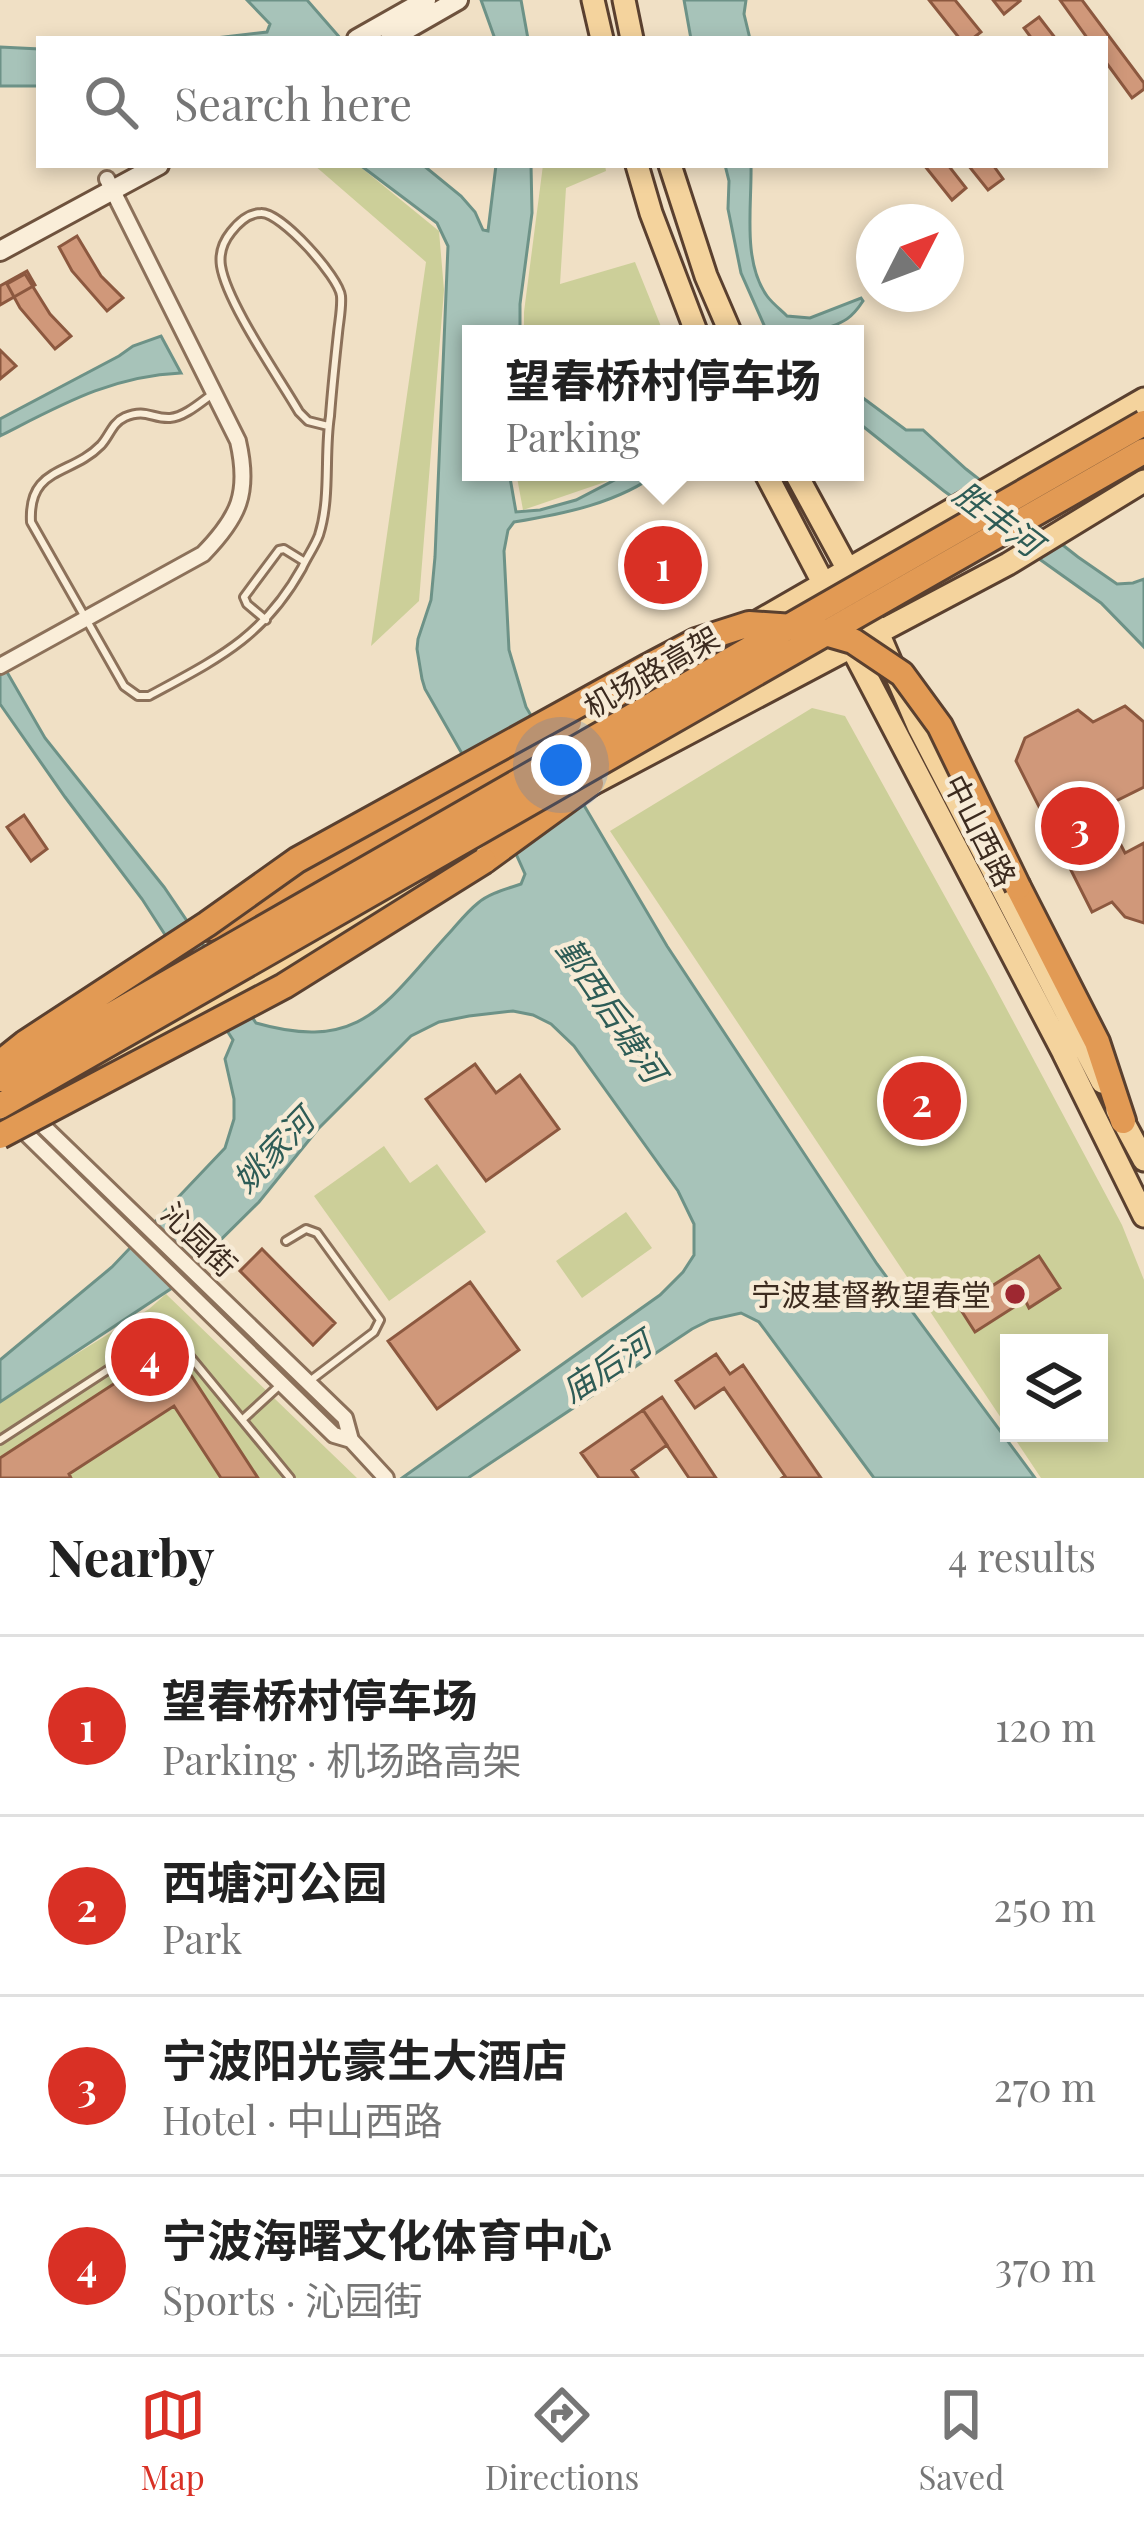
<!DOCTYPE html>
<html lang="en">
<head>
<meta charset="utf-8">
<style>
  :root { --surface:#fff; --page:#f2f2f2; --text:#222; --muted:#767676; --line:#e0e0e0; --accent:#d93025 }
  body { margin:0; font-family:"Playfair Display","Noto Sans SC",serif; background:var(--page); color:var(--text) }
  .controls { position:absolute; right:36px; bottom:36px; display:grid; overflow:hidden; border-radius:0px; box-shadow:0 6px 18px #0003 }
  .controls button { width:108px; height:108px; display:grid; place-items:center; padding:0; border:0; border-bottom:3px solid var(--line); background:var(--surface); color:var(--text); font:60px sans-serif }
  .compass { position:absolute; left:856px; top:204px; width:108px; height:108px; border-radius:50%; background:var(--surface); box-shadow:0 6px 18px #0003; rotate:48deg }
  .you { position:absolute; left:561px; top:765px; width:42px; height:42px; margin:-30px; border:9px solid #fff; border-radius:50%; background:#1a73e8; box-shadow:0 0 0 18px #1a73e833 }
  .badge { display:grid; place-items:center; width:78px; height:78px; border-radius:50%; background:var(--accent); color:#fff; font-size:39px; font-weight:700 }
  .pin { position:absolute; translate:-50% -50%; border:6px solid #fff; box-shadow:0 3px 12px #0006 }
  .popup { position:absolute; left:462px; top:325px; width:402px; height:156px; box-sizing:border-box; display:grid; place-content:center; border-radius:0px; background:var(--surface); filter:drop-shadow(0 3px 9px #0005); font-size:39px; white-space:nowrap; color:var(--muted) }
  .popup b { font-size:45px; color:var(--text) }
  .popup::after { content:''; position:absolute; left:50%; top:100%; margin-left:-24px; border:24px solid transparent; border-top-color:var(--surface) }
  .list { margin:0; padding:0; list-style:none }
  h2 { display:flex; justify-content:space-between; align-items:center; height:156px; margin:0; padding:0 48px; font-size:51px }
  h2 small { font-size:39px; font-weight:400; color:var(--muted) }
  .list li { display:grid; grid-template-columns:78px 1fr auto; gap:36px; align-items:center; box-sizing:border-box; height:180px; padding:0 48px; border-top:3px solid var(--line) }
  .list b { display:block; font-size:45px; white-space:nowrap }
  .list p { margin:0; font-size:39px; white-space:nowrap; color:var(--muted) }
  .list em { font-size:39px; font-style:normal; color:var(--muted) }
  .icon { flex:none; width:66px; height:66px; fill:none; stroke:currentColor; stroke-width:2; stroke-linecap:round; stroke-linejoin:round }
  .map { position:relative; flex:none; width:1144px; height:1478px; overflow:hidden }
  .search { position:absolute; background:var(--surface); box-shadow:0 6px 18px #0003; left:36px; right:36px; top:36px; height:132px; display:flex; align-items:center; gap:30px; box-sizing:border-box; padding:0 42px; border-radius:0px; color:var(--muted); font-size:45px }
  .sheet { height:876px; background:var(--surface) }
  nav { display:flex; justify-content:space-around; align-items:center; box-sizing:border-box; height:168px; border-top:3px solid var(--line); background:var(--surface); font-size:33px; color:var(--muted) }
  nav a { display:grid; justify-items:center; gap:6px }
  nav .on { color:var(--accent) }
  .map>svg:first-child { display:block }
  .green { fill:#cccf99 }
  .water { fill:#a7c3b9; stroke:#6d9287; stroke-width:3 }
  .building { fill:#d0987a; stroke:#8c583f; stroke-width:3 }
  .lines { fill:none; stroke-linecap:round; stroke-linejoin:round }
  .lane-casing { stroke:#8c715a; stroke-width:12 }
  .street-casing { stroke:#8c715a; stroke-width:20 }
  .secondary-casing { stroke:#6e523d; stroke-width:24 }
  .primary-casing { stroke:#5a402f; stroke-width:27 }
  .highway-casing { stroke:#5a402f; stroke-width:30 }
  .lane { stroke:#faeed9; stroke-width:6 }
  .street { stroke:#faeed9; stroke-width:14 }
  .secondary { stroke:#faeed9; stroke-width:18 }
  .primary { stroke:#f4d39d; stroke-width:21 }
  .highway { stroke:#e29a54; stroke-width:24 }
  .highway-bridge-casing { stroke:#5a402f; stroke-width:30; stroke-linecap:butt }
  .highway-bridge { stroke:#e29a54; stroke-width:24 }
  .poi-dot { fill:#9e2831; stroke:#f7ebd6; stroke-width:4.5 }
  .labels { text-anchor:middle; dominant-baseline:central; stroke-width:9; stroke-linejoin:round; paint-order:stroke }
  .street-label { font-size:30px; fill:#3c2b1f; stroke:#f7ebd6 }
  .poi-label { font-size:30px; fill:#3c2b1f; stroke:#f7ebd6; text-anchor:end }
  .water-label { font-size:33px; font-style:italic; fill:#2e5c56; stroke:#f7ebd6 }
</style>
</head>
<body>
<div class="map">
<svg width="1144" height="1478" viewBox="0 0 1144 1478">
  <rect width="100%" height="100%" fill="#f0e0c5"/>
  <path class="green" d="M 314,165 L 358,165 L 439,231 L 444,290 L 419,601 L 371,646 L 426,262 Z
    M 543,165 L 605,165 L 606,171 L 566,188 L 560,284 L 635,262 L 664,334 L 524,334 L 524,312 Z
    M 516,472 L 623,472 L 608,481 L 523,510 Z
    M 812,708 L 845,716 L 989,976 L 1122,1225 L 1144,1280 L 1144,1478 L 1041,1478 L 1011,1433 L 1099,1433 L 1099,1343 L 1009,1343 L 1009,1430 L 610,831 Z
    M 384,1146 L 410,1183 L 437,1164 L 486,1232 L 389,1301 L 314,1196 Z
    M 626,1212 L 652,1248 L 582,1298 L 556,1261 Z
    M 166,1294 L 357,1478 L 0,1478 L 0,1401 L 149,1309 Z"/>
  <path class="water" d="M 247,0 L 307,0 L 341,39 L 207,39 L 267,32 L 270,24 Z
    M 481,0 L 521,0 L 528,39 L 495,39 Z
    M 684,0 L 746,0 L 744,14 L 750,39 L 691,39 Z
    M 0,47 L 39,49 L 39,86 L 0,86 Z
    M 360,165 L 423,165 L 461,196 L 475,212 L 483,230 L 488,231 L 496,165 L 531,165 L 532,213 L 520,304 L 520,334 L 471,334 L 471,472 L 509,472 L 516,512 L 540,510 L 576,500 L 630,472 L 659,472 C 619,503 563,514 514,522 L 508,530 L 504,551 L 509,650 L 526,707 L 667,946 L 877,1264 L 1035,1478 L 874,1478 L 759,1322 L 741,1313 L 710,1320 L 692,1329 L 468,1478 L 402,1478 L 660,1295 L 683,1272 L 694,1255 L 694,1224 L 678,1191 L 574,1046 L 551,1024 L 533,1015 L 513,1011 L 469,1016 L 439,1022 L 411,1036 L 318,1129 L 259,1202 L 172,1288 L 0,1402 L 0,1360 L 112,1267 L 225,1148 L 234,1119 L 234,1099 L 225,1059 L 233,1040 L 142,899 L 65,797 L 0,704 L 0,660 L 45,738 L 164,887 L 256,1023 C 364,1054 387,1000 452,930 C 460,921 468,911 478,903 C 490,893 507,889 521,884 L 525,874 L 504,827 L 425,689 L 422,679 L 417,649 L 418,639 L 431,600 L 435,557 L 448,246 L 437,223 Z
    M 725,165 L 751,165 C 752,206 742,261 767,296 C 772,303 781,310 787,316 L 810,318 L 861,298 L 863,301 C 846,327 836,322 814,334 L 768,334 L 741,273 L 728,209 L 729,181 Z
    M 161,336 L 181,373 C 111,376 61,405 0,436 L 0,419 L 119,356 L 133,346 Z
    M 855,392 L 906,430 L 923,430 L 966,469 L 1078,557 L 1117,584 L 1133,583 L 1144,579 L 1144,647 L 1101,603 L 944,491 L 855,420 Z"/>
  <path class="building" d="M 929,0 L 955,0 L 981,32 L 972,39 L 960,39 Z
    M 993,0 L 1019,0 L 1020,1 L 1004,14 Z
    M 1060,0 L 1082,0 L 1144,83 L 1144,89 L 1132,98 L 1105,61 L 1105,39 L 1088,39 Z
    M 1039,17 L 1056,39 L 1032,39 L 1024,28 Z
    M 924,165 L 948,165 L 966,188 L 952,200 Z
    M 968,165 L 993,165 L 1003,179 L 988,190 Z
    M 77,236 L 101,276 L 123,298 L 107,311 L 72,271 L 59,247 Z
    M 27,271 L 35,285 L 0,305 L 0,286 Z
    M 25,274 L 50,314 L 71,336 L 55,349 L 20,308 L 7,284 Z
    M 0,350 L 16,366 L 0,379 Z
    M 1125,706 L 1144,722 L 1144,787 L 1102,808 L 1125,853 L 1144,843 L 1144,923 L 1125,917 L 1112,902 L 1092,912 L 1016,761 L 1025,738 L 1078,710 L 1093,722 Z
    M 24,815 L 47,849 L 31,861 L 7,827 Z
    M 475,1064 L 496,1093 L 520,1075 L 559,1129 L 486,1181 L 426,1099 Z
    M 262,1249 L 335,1323 L 313,1345 L 240,1271 Z
    M 1039,1256 L 1060,1288 L 1029,1308 L 1025,1300 L 975,1332 L 959,1307 Z
    M 470,1282 L 519,1350 L 437,1409 L 388,1341 Z
    M 172,1346 L 258,1478 L 221,1478 L 174,1406 L 69,1474 L 71,1478 L 0,1478 L 0,1458 Z
    M 716,1354 L 730,1374 L 743,1365 L 821,1478 L 782,1478 L 785,1476 L 724,1388 L 695,1408 L 676,1381 Z
    M 662,1397 L 716,1478 L 689,1478 L 643,1410 Z
    M 643,1410 L 667,1445 L 632,1470 L 638,1478 L 599,1478 L 581,1453 Z"/>
  <g class="lines">
    <defs>
      <path id="lane" d="M 211,395 C 200,403 184,417 170,418 C 152,419 146,408 125,417 C 112,423 110,435 101,445 C 71,476 28,466 31,522 L 124,686 L 138,696 L 149,696 C 217,659 263,638 302,568 C 307,557 315,546 319,535 C 331,497 324,455 330,416 C 332,388 335,361 338,333 C 339,322 342,308 341,296 C 339,277 281,212 261,213 C 249,213 238,223 231,232 C 223,242 219,253 221,266 C 227,303 278,376 299,412 L 308,421 L 328,426
        M 266,620 L 247,604 L 244,597 L 279,550 L 284,549 L 305,562
        M 286,1241 L 306,1229 L 317,1233 L 380,1320 L 374,1332 L 311,1380
        M 243,1419 L 280,1385
        M 0,1440 L 160,1336 L 178,1342 L 290,1478"/>
      <path id="street" d="M 0,666 L 203,554 C 239,517 250,493 238,441 L 107,179
        M 0,1108 L 334,1435 L 351,1440
        M 34,1117 L 345,1418 L 351,1440 L 386,1478"/>
      <path id="secondary" d="M 357,39 L 426,0
        M 390,39 L 458,0
        M 0,251 L 159,165"/>
      <path id="primary" d="M 593,0 L 602,39
        M 624,0 L 632,39
        M 637,165 L 651,213 L 697,334
        M 670,165 L 706,276 L 731,334
        M 765,472 L 829,594
        M 795,472 L 852,577
        M 873,621 L 919,728 L 1102,1082
        M 847,639 L 1063,1052 L 1144,1216
        M 651,683 L 1144,399
        M 558,739 L 624,699
        M 577,792 L 1008,564 L 1144,481
        M 102,1004 L 180,963
        M 36,1104 L 513,828
        M 1117,1110 L 1144,1160"/>
      <path id="highway" d="M 604,702 L 662,676
        M 484,861 L 591,783
        M 1018,887 L 1097,1042 L 1123,1121
        M 209,928 L 250,912 L 569,722"/>
    </defs>
    <use href="#lane" class="lane-casing"/>
    <use href="#street" class="street-casing"/>
    <use href="#secondary" class="secondary-casing"/>
    <use href="#primary" class="primary-casing"/>
    <use href="#highway" class="highway-casing"/>
    <use href="#lane" class="lane"/>
    <use href="#street" class="street"/>
    <use href="#secondary" class="secondary"/>
    <use href="#primary" class="primary"/>
    <use href="#highway" class="highway"/>
    <defs>
      <path id="highway-bridge" d="M 0,1063 L 25,1043 L 207,924 L 297,860 L 647,667 L 696,641 L 749,624 L 808,628 L 853,641 L 902,674 L 940,726 L 1018,887
        M 0,1079 L 1144,423
        M 0,1106 L 1144,451
        M 0,1136 L 284,986 L 484,861"/>
    </defs>
    <use href="#highway-bridge" class="highway-bridge-casing"/>
    <use href="#highway-bridge" class="highway-bridge"/>
  </g>
  <circle class="poi-dot" cx="1015" cy="1294" r="12"/>
  <g class="labels">
    <g class="street-label">
      <text transform="translate(651 671) rotate(-30)">机场路高架</text>
      <text transform="translate(981 830) rotate(63)">中山西路</text>
      <text transform="translate(200 1239) rotate(44)">沁园街</text>
    </g>
    <g class="poi-label">
      <text x="991" y="1294">宁波基督教望春堂</text>
    </g>
    <g class="water-label">
      <text transform="translate(999 517) rotate(37)">胜丰河</text>
      <text transform="translate(613 1009) rotate(56)">鄞西后塘河</text>
      <text transform="translate(272 1149) rotate(-46)">姚家河</text>
      <text transform="translate(605 1365) rotate(-33)">庙后河</text>
    </g>
  </g>
</svg>
<div class="controls">
<button><svg class="icon" aria-label="layers" viewBox="0 0 24 24"><path d="M12 4l9 5-9 5-9-5zM3 14l9 5 9-5"/></svg></button>
</div>
<svg class="compass" viewBox="-18 -18 36 36"><path d="M0-13l5 13h-10z" fill="#e53935"/><path d="M0 13l5-13h-10z" fill="#767676"/></svg>
<div class="you"></div>
<div class="pin badge" style="left:663px;top:565px">1</div>
<div class="popup"><b>望春桥村停车场</b>Parking</div>
<div class="pin badge" style="left:922px;top:1101px">2</div>
<div class="pin badge" style="left:1080px;top:826px">3</div>
<div class="pin badge" style="left:150px;top:1357px">4</div>
<div class="search"><svg class="icon" aria-label="search" viewBox="0 0 24 24"><circle cx="10" cy="10" r="6"/><path d="M15 15l6 6"/></svg>Search here</div>
</div>
<section class="sheet">
<h2>Nearby<small>4 results</small></h2>
<ul class="list">
<li><span class="badge">1</span><div><b>望春桥村停车场</b><p>Parking · 机场路高架</p></div><em>120 m</em></li>
<li><span class="badge">2</span><div><b>西塘河公园</b><p>Park</p></div><em>250 m</em></li>
<li><span class="badge">3</span><div><b>宁波阳光豪生大酒店</b><p>Hotel · 中山西路</p></div><em>270 m</em></li>
<li><span class="badge">4</span><div><b>宁波海曙文化体育中心</b><p>Sports · 沁园街</p></div><em>370 m</em></li>
</ul>
</section>
<nav>
<a class="on"><svg class="icon" aria-label="map" viewBox="0 0 24 24"><path d="M3 6l6-2 6 2 6-2v14l-6 2-6-2-6 2zM9 4v14M15 6v14"/></svg>Map</a>
<a><svg class="icon" aria-label="directions" viewBox="0 0 24 24"><path d="M12 3l9 9-9 9-9-9zM9 14v-3h6M13 9l2 2-2 2"/></svg>Directions</a>
<a><svg class="icon" aria-label="saved" viewBox="0 0 24 24"><path d="M7 4h10v16l-5-4-5 4z"/></svg>Saved</a>
</nav>
</body>
</html>
